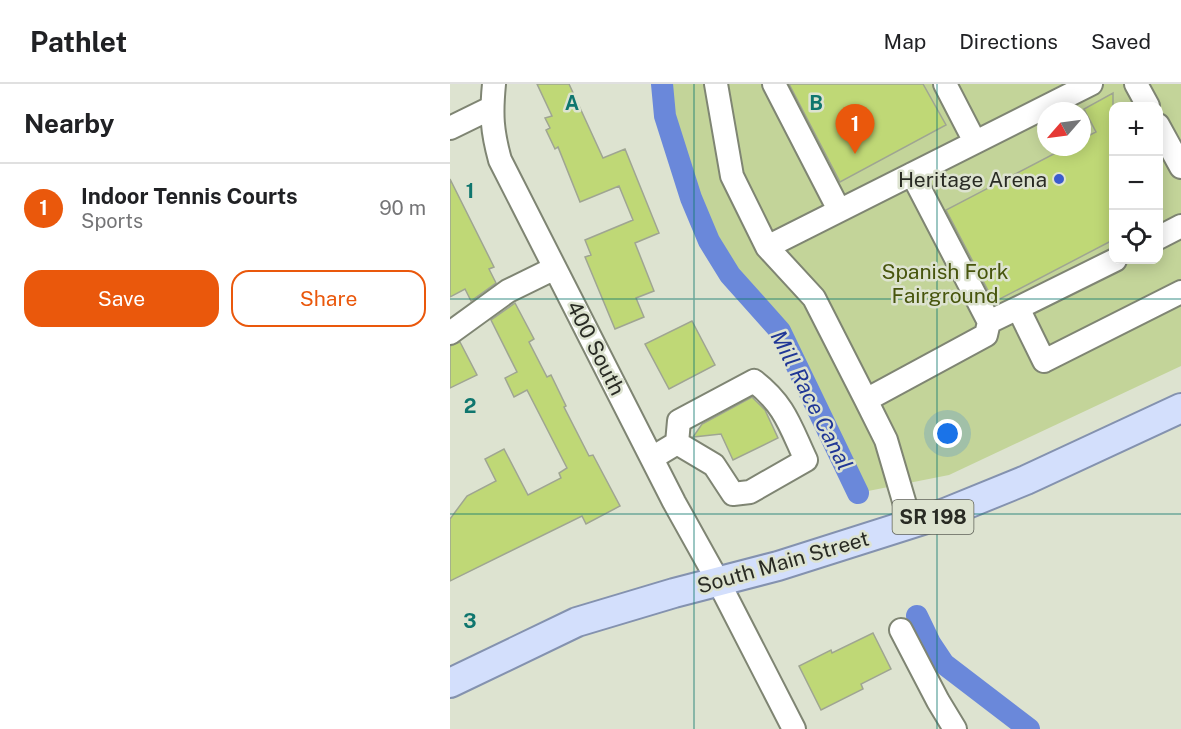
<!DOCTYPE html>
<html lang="en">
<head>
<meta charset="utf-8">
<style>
  :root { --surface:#fff; --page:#f6f6f6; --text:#202124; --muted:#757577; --line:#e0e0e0; --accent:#ea580c }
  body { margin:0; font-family:"Public Sans",sans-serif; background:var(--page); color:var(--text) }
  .controls { position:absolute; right:18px; top:18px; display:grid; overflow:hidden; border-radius:12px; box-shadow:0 3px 15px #0003 }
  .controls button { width:54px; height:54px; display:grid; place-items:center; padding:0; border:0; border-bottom:2px solid var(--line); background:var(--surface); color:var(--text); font:30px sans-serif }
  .compass { position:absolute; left:587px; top:18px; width:54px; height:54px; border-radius:50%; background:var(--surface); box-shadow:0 3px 15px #0003; rotate:242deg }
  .you { position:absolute; left:498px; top:350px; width:21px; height:21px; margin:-15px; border:4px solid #fff; border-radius:50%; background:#1a73e8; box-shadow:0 0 0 9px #1a73e833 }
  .badge { display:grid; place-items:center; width:39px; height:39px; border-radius:50%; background:var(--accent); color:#fff; font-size:20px; font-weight:700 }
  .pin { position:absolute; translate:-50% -50px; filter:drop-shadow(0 2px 3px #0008) }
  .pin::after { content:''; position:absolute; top:32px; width:21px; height:18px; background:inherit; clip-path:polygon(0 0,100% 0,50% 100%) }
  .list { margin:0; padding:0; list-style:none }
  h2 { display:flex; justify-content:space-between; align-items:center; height:78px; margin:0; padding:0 24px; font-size:26px }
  h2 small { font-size:20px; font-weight:400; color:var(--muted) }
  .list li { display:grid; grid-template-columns:39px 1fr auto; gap:18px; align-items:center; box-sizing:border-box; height:90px; padding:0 24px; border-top:2px solid var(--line) }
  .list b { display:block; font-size:22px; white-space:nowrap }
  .list p { margin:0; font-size:20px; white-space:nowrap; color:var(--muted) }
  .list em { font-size:20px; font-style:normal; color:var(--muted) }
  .actions { display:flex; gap:12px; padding:18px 24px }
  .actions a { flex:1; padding:14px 0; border:2px solid var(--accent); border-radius:18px; text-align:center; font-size:21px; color:var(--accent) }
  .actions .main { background:var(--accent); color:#fff }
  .icon { flex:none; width:33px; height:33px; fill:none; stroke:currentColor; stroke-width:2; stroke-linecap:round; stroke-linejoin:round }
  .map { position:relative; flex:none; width:731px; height:645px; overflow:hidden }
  header { display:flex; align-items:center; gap:36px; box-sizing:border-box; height:84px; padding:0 30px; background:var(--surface); border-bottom:2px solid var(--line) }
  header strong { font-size:28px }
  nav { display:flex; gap:33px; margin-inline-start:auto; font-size:21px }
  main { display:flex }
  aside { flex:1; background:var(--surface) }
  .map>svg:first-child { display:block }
  .green { fill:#c3d499; fill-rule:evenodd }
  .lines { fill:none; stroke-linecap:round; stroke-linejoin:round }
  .canal { stroke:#6a88da; stroke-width:22 }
  .building { fill:#bfd876; stroke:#9fa592; stroke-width:1.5 }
  .minor-casing { stroke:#7f8573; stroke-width:26 }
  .major-casing { stroke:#8492af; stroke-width:32 }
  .minor { stroke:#fff; stroke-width:22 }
  .major { stroke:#d3dffc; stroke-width:28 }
  .grid { fill:none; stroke:#0f766e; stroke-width:1.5; stroke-opacity:0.55 }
  .poi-dot { fill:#3b5ccd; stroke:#dde3d0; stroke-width:2 }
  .labels { text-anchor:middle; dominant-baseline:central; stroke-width:5; stroke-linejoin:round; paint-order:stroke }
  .shield { fill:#dde3d0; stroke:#5f6258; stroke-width:1.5 }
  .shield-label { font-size:20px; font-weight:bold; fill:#292b24 }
  .poi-label { font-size:21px; fill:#292b24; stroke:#dde3d0; text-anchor:end }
  .park-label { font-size:21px; fill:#47550d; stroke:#dde3d0 }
  .street-label { font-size:21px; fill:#292b24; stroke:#dde3d0 }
  .water-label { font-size:22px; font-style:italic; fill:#203796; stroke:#dde3d0 }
  .grid-label { font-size:20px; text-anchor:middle; font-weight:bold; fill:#0f766e; stroke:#dde3d0; stroke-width:5; stroke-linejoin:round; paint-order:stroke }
</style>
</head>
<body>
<header>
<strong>Pathlet</strong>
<nav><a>Map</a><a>Directions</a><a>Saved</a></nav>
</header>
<main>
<aside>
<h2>Nearby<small></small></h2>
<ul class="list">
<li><span class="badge">1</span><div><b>Indoor Tennis Courts</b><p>Sports</p></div><em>90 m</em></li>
</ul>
<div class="actions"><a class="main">Save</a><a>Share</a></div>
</aside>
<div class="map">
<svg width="731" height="645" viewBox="0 0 731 645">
  <rect width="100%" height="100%" fill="#dde3d0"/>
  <path class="green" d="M 212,0 L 731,0 L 731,282 L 499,391 L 408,409 L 330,247 L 280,191 L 259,157 L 241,114 L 215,32 ZM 664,22 L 708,22 L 708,176 L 664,176 ZM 596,27 L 632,27 L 632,63 L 596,63 Z"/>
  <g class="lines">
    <path class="canal" d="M 212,0 L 215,32 L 241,114 L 259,157 L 280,191 L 330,247 L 408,409
      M 467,532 L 480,559 L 494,580 L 579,645"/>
  </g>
  <path class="building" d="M 87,0 L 119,0 L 153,74 L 175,65 L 209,149 L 185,159 L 204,207 L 186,214 L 194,233 L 165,245 L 135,173 L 141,171 L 135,156 L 183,136 L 169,102 L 130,118 L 108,63 L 105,65 L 96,46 L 100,44 L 95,34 L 102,32 Z
    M 339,0 L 473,0 L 496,41 L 390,98 Z
    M 663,9 L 663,156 L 544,218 L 496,126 L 617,63 L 632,63 L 632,55 L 646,48 L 634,25 Z
    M 0,95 L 44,183 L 39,185 L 46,199 L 21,217 L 15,205 L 0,213 Z
    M 65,219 L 84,255 L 79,258 L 97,293 L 101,291 L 116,322 L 114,323 L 139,372 L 143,371 L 170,422 L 136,440 L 132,432 L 0,497 L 0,435 L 17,412 L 46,397 L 35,375 L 54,365 L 78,411 L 111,394 L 109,389 L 117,384 L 77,306 L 64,313 L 55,294 L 67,288 L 41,236 Z
    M 242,237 L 265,281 L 219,305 L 195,260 Z
    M 10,258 L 27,291 L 0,304 L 0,262 Z
    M 302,313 L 315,326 L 328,354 L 283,376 L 271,350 L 243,353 L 252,340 Z
    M 423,549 L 441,585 L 411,600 L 413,605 L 371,626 L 349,582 L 381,566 L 382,569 Z"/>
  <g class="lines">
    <defs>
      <path id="minor" d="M 44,0 C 41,31 42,47 50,76 L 224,418 L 268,497 L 344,645
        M 266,0 L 282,92 L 317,163 L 364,214 L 416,316 L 436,356 L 461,441
        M 324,0 L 389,126
        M 495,0 L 525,58
        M 686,0 L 698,22
        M 708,41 L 731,83
        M 0,44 L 41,24
        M 462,90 L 539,238 L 568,224
        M 708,154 L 731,142
        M 317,163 L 641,0
        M 665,176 L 568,224 L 594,277 L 731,208
        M 0,249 L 58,207 L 105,184
        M 416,316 L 536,251 L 539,238
        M 202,374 L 227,359 L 264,381 L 283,410 L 300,408 L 356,376 C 340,342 335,321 304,297 L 229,337 L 227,359
        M 451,546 L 488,617 L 505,645"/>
      <path id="major" d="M 0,599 L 127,538 L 224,509 L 328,482 L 495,429 L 576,396 L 731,324"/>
    </defs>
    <use href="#minor" class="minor-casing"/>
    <use href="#major" class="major-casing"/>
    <use href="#minor" class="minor"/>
    <use href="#major" class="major"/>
  </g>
  <path class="grid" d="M 244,0 L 244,645M 487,0 L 487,645M 0,215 L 731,215M 0,430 L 731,430"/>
  <circle class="poi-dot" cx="609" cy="95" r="6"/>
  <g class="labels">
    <rect class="shield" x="442.5" y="416" width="81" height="34" rx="4.5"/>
    <g class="shield-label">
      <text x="483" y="433">SR 198</text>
    </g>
    <g class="poi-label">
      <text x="597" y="95">Heritage Arena</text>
    </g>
    <g class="park-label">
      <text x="495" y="187">Spanish Fork<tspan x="495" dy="24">Fairground</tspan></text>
    </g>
    <g class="street-label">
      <text transform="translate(146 264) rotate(63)">400 South</text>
      <text transform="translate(333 478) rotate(-16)">South Main Street</text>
    </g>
    <g class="water-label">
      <text transform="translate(362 316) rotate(63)">Mill Race Canal</text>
    </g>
  </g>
  <g class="grid-label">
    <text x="122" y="26">A</text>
    <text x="366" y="26">B</text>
    <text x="20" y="114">1</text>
    <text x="20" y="329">2</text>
    <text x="20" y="544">3</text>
  </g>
</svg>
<div class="controls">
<button>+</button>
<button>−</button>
<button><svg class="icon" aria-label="locate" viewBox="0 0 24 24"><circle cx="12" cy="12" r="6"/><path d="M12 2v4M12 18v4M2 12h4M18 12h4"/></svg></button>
</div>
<svg class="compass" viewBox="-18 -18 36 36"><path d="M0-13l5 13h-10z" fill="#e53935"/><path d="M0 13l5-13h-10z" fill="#757577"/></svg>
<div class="you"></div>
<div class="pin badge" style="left:405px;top:70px">1</div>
</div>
</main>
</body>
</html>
